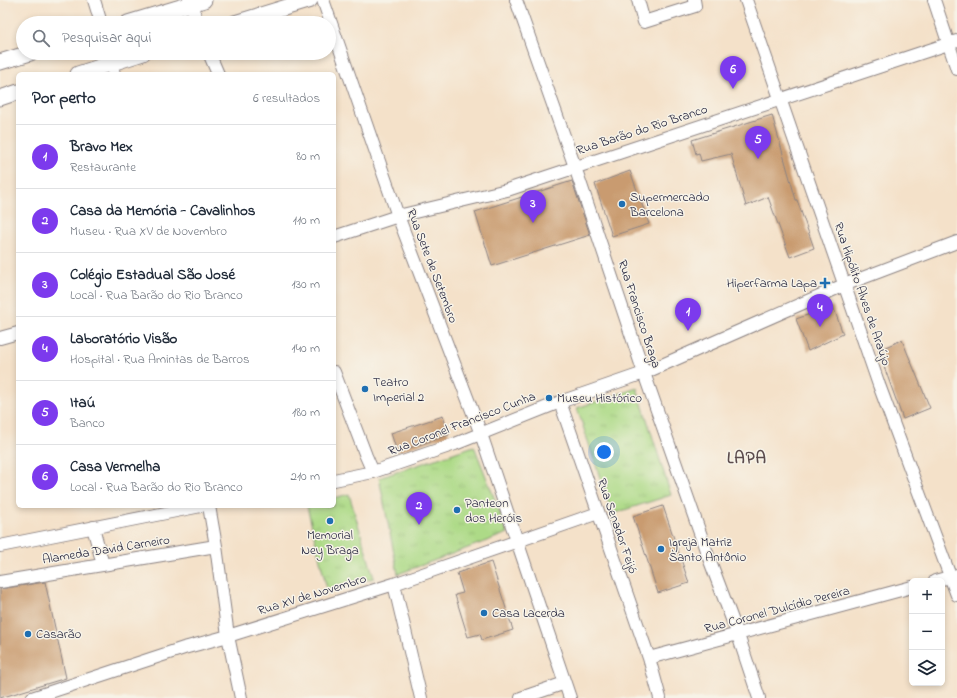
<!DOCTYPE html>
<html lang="pt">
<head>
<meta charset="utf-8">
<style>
  :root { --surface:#fff; --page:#f6f6f7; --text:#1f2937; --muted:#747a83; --line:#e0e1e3; --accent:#7c3aed }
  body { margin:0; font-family:"Indie Flower",sans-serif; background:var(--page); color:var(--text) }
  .controls { position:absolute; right:12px; bottom:12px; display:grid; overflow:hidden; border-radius:6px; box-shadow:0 2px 6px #0003 }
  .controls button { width:36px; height:36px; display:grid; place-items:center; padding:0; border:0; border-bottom:1px solid var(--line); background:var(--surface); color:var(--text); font:20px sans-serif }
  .you { position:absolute; left:604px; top:452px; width:14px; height:14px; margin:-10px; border:3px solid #fff; border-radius:50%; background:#1a73e8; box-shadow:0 0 0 6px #1a73e833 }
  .badge { display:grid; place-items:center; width:26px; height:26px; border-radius:50%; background:var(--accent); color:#fff; font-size:13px; font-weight:700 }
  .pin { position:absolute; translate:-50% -33px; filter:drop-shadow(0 1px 2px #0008) }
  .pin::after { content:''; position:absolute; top:21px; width:14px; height:12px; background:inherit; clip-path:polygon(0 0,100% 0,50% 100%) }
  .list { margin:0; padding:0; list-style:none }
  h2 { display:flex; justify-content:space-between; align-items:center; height:52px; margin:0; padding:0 16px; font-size:17px }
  h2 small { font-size:13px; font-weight:400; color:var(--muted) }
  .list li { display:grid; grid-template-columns:26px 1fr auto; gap:12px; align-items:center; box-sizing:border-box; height:64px; padding:0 16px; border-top:1px solid var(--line) }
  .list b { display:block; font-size:15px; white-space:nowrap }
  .list p { margin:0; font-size:13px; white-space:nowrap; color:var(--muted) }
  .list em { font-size:13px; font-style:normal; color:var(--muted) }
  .icon { flex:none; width:22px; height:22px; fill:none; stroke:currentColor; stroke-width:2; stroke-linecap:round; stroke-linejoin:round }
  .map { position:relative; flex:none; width:957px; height:698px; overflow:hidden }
  .search { position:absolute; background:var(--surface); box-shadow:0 2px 6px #0003; left:16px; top:16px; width:320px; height:44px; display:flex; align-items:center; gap:10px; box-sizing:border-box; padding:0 14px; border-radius:22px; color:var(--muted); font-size:15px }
  .panel { position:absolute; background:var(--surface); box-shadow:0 2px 6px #0003; left:16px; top:72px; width:320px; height:436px; border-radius:6px }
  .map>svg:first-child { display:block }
  .park { fill:url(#park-tufts); stroke:#687e61 }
  .building { fill:#c99b70 }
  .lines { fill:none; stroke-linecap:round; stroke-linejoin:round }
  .minor-casing { stroke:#8b8282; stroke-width:14 }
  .major-casing { stroke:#8b8282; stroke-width:17 }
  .minor { stroke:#fff; stroke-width:12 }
  .major { stroke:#fff; stroke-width:15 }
  .poi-dot { fill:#1f6fb2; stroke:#f7f3e8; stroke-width:1.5 }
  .labels { text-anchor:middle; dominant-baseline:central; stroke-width:3; stroke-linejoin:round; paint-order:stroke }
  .street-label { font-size:13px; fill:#22223b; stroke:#f7f3e8 }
  .poi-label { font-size:13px; fill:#22223b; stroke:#f7f3e8; text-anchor:start }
  .district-label { font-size:17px; font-weight:bold; letter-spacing:1px; fill:#5c4c4e; stroke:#f7f3e8 }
</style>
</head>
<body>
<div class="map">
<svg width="957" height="698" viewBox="0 0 957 698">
  <defs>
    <pattern id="park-tufts" width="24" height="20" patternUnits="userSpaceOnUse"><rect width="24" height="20" fill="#adda87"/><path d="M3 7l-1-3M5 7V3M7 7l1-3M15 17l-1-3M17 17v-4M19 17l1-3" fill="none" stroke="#95bb75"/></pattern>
  </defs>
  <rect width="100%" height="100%" fill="#f7f3e8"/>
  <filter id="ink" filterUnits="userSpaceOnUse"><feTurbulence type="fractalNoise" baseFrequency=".025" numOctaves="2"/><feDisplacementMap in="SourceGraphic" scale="8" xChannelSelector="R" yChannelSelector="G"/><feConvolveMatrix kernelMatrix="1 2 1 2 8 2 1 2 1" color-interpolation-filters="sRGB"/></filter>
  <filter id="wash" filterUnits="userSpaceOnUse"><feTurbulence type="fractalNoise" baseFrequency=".012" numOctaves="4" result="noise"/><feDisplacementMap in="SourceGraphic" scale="16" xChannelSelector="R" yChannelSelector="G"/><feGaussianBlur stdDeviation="0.9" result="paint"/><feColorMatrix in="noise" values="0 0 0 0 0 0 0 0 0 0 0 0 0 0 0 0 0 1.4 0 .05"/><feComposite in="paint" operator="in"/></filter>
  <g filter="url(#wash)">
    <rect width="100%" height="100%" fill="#f4e1c9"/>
    <path class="park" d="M 637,388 L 671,495 L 612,514 L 577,408 Z
      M 474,446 L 508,533 L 398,574 L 379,478 Z
      M 349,494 L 374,578 L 327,589 L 307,506 L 334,506 L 334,498 Z"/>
    <g id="blocks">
      <path class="building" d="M 772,115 L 796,200 L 797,200 L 814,248 L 790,257 L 768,197 L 746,206 L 731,154 L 701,161 L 699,153 L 696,154 L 692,140 Z
        M 630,171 L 649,224 L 612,236 L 595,184 Z
        M 572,181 L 590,235 L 492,266 L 475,212 Z
        M 833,306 L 843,334 L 808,351 L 796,319 Z
        M 902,340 L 930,408 L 903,419 L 878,350 Z
        M 443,416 L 449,435 L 397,452 L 391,433 Z
        M 663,506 L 689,583 L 658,593 L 633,516 Z
        M 491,562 L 513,630 L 482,640 L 480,634 L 468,637 L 455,595 L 463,593 L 457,573 Z
        M 45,582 L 66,678 L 0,698 L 0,589 Z"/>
    </g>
  </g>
  <g filter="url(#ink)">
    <use href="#blocks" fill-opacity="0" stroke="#8b8282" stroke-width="1"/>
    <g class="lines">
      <defs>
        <path id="minor" d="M 94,0 L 101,23
          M 189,0 L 198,23
          M 323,0 L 398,216 L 481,434 L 570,698
          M 516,0 L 575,167 L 644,373 L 707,553 L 738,635 L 759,698
          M 638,0 L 644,22 L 695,6 L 694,0
          M 746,0 L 879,385 L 957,595
          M 934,0 L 957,69
          M 109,53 L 114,74
          M 209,53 L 218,74
          M 334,237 L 398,216 L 507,190 L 957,41
          M 0,338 L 18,333
          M 334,372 L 366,456 L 373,472
          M 560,402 L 649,658 L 660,698
          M 334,480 L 373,472 L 455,444 L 560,402 L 644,373 L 844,285 L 957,242
          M 209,506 L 216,546 L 228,636 L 241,698
          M 93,527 L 103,565
          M 0,546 L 201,506
          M 935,581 L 957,575
          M 0,582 L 216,546
          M 394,584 L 421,698
          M 649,658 L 912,587
          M 32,698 L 184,648 L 228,636 L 394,584 L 598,513
          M 521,698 L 565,683"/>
        <path id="major" d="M 128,23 L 204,0
          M 235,23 L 310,0
          M 0,62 L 30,53
          M 78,74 L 143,53
          M 0,98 L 18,92"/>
      </defs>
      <use href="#minor" class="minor-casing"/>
      <use href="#major" class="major-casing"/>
      <use href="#minor" class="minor"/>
      <use href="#major" class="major"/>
    </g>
  </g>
  <g class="poi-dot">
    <circle cx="622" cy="204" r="4"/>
    <path d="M823 277h4v4h4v4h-4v4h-4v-4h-4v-4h4z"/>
    <circle cx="365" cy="389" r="4"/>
    <circle cx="549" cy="398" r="4"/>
    <circle cx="457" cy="510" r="4"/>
    <circle cx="330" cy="521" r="4"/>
    <circle cx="661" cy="549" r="4"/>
    <circle cx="484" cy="613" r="4"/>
    <circle cx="28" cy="634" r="4"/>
  </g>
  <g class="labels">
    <g class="street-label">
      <text transform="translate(642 130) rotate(-18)">Rua Barão do Rio Branco</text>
      <text transform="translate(432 266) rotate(69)">Rua Sete de Setembro</text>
      <text transform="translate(862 294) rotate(71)">Rua Hipólito Alves de Araújo</text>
      <text transform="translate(639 314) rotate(72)">Rua Francisco Braga</text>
      <text transform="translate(462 424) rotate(-21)">Rua Coronel Francisco Cunha</text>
      <text transform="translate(617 526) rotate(71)">Rua Senador Feijó</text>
      <text transform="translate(106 550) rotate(-9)">Alameda David Carneiro</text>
      <text transform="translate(312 595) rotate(-17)">Rua XV de Novembro</text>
      <text transform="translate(777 610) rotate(-15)">Rua Coronel Dulcídio Pereira</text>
    </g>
    <g class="poi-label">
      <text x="630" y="197">Supermercado<tspan x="630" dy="15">Barcelona</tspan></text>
      <text x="817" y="283" text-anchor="end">Hiperfarma Lapa</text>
      <text x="373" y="382">Teatro<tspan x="373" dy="15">Imperial 2</tspan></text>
      <text x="557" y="398">Museu Histórico</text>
      <text x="465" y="503">Panteon<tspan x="465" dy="15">dos Heróis</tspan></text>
      <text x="330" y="535" text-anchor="middle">Memorial<tspan x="330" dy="15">Ney Braga</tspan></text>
      <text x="669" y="542">Igreja Matriz<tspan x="669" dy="15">Santo Antônio</tspan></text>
      <text x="492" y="613">Casa Lacerda</text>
      <text x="36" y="634">Casarão</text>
    </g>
    <g class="district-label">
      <text x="747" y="458">LAPA</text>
    </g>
  </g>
</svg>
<div class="controls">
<button>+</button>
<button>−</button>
<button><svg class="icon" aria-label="layers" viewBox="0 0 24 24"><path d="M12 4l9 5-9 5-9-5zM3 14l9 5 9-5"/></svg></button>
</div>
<div class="you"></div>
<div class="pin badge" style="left:688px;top:331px">1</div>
<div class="pin badge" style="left:419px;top:525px">2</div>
<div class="pin badge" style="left:533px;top:223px">3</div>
<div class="pin badge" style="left:820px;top:327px">4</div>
<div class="pin badge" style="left:758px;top:159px">5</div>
<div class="pin badge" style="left:733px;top:89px">6</div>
<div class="search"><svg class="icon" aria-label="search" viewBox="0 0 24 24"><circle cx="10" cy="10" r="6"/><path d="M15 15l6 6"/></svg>Pesquisar aqui</div>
<section class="panel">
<h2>Por perto<small>6 resultados</small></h2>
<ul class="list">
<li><span class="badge">1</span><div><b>Bravo Mex</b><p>Restaurante</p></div><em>80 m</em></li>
<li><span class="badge">2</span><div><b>Casa da Memória - Cavalinhos</b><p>Museu · Rua XV de Novembro</p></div><em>110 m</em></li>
<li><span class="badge">3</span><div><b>Colégio Estadual São José</b><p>Local · Rua Barão do Rio Branco</p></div><em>130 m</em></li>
<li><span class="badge">4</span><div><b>Laboratório Visão</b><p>Hospital · Rua Amintas de Barros</p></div><em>140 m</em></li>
<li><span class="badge">5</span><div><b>Itaú</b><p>Banco</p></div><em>180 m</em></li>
<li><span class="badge">6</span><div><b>Casa Vermelha</b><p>Local · Rua Barão do Rio Branco</p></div><em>210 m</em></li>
</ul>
</section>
</div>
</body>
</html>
